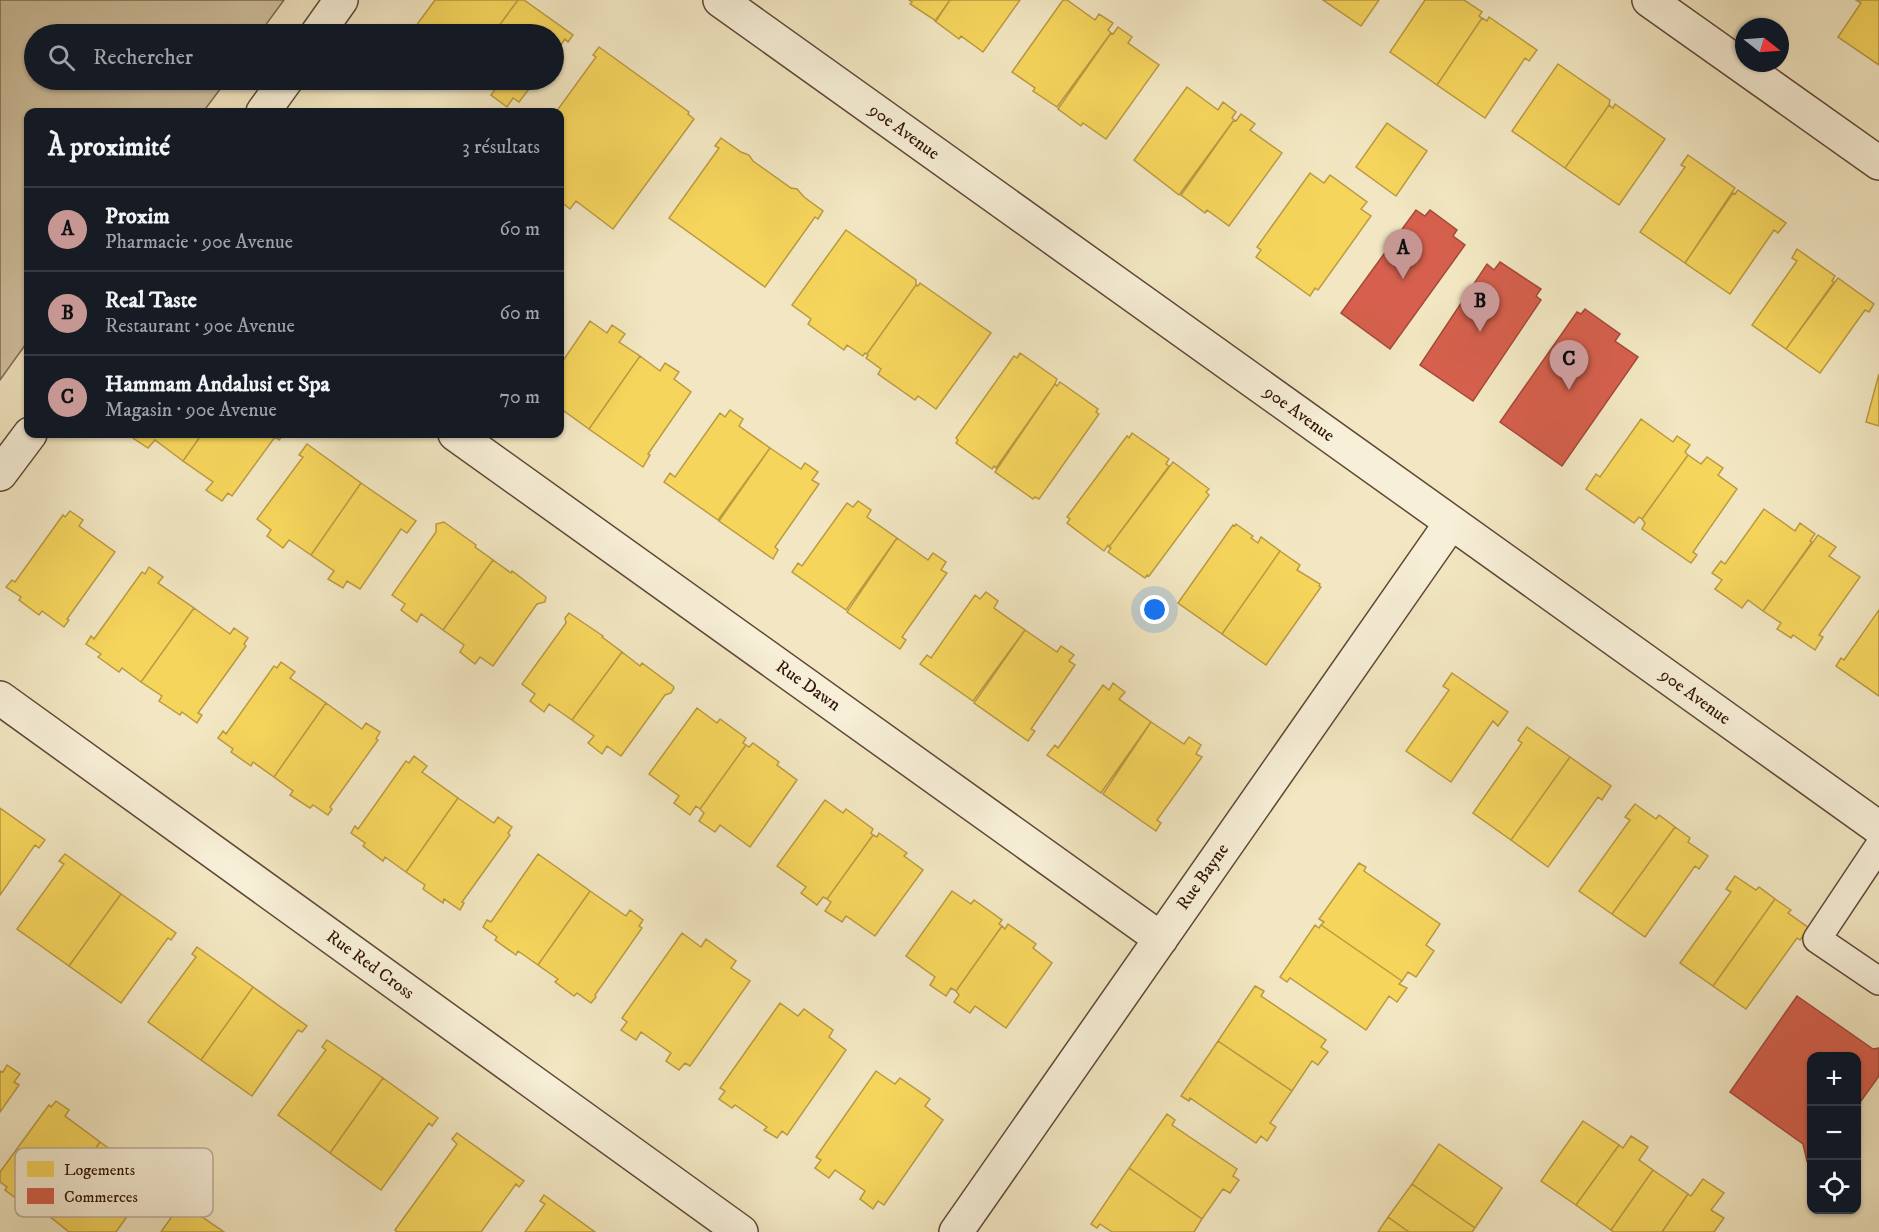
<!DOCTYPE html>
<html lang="fr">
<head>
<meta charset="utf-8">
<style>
  :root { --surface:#171b24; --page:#20242c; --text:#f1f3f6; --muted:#9ea1a6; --line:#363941; --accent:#c59692 }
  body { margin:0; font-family:"IM FELL DW Pica",serif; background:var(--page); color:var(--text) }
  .controls { position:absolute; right:18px; bottom:18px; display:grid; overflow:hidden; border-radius:12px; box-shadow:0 2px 4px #0004 }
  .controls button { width:54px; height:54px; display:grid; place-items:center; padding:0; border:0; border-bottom:2px solid var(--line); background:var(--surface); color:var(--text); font:30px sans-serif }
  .compass { position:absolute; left:1735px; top:18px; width:54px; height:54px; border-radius:50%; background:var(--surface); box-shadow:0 2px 4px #0004; rotate:107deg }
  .you { position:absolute; left:1155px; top:610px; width:21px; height:21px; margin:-15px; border:4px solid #fff; border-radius:50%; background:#1a73e8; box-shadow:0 0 0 9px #1a73e833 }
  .badge { display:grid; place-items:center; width:39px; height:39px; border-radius:50%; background:var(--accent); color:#111; font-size:20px; font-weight:700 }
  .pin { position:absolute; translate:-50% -50px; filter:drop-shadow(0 2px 3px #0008) }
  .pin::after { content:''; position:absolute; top:32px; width:21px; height:18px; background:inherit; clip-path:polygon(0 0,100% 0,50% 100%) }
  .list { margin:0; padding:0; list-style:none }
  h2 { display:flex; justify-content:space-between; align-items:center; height:78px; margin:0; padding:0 24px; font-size:26px }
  h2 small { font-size:20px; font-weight:400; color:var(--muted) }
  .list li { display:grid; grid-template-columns:39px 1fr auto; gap:18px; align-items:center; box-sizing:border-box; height:84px; padding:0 24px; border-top:2px solid var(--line) }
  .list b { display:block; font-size:22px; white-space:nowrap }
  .list p { margin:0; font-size:20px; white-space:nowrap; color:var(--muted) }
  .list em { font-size:20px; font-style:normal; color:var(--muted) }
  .icon { flex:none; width:33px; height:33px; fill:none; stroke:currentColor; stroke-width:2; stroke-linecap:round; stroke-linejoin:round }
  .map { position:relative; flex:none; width:1879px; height:1232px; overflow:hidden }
  .search { position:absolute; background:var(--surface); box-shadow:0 2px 4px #0004; left:24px; top:24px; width:540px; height:66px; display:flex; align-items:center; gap:15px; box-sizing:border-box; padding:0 21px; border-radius:33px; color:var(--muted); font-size:22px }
  .panel { position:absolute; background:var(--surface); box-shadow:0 2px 4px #0004; left:24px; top:108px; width:540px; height:330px; border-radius:12px }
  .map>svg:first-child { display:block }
  .green { fill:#d1c3a2; stroke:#806a54; stroke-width:1.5 }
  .homes { fill:#f6d55c; stroke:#bb9a42; stroke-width:1.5 }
  .shops { fill:#d6604d; stroke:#a44938; stroke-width:1.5 }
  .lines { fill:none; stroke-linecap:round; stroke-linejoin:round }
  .service-casing { stroke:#604736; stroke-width:30 }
  .minor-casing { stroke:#604736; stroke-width:36 }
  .tertiary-casing { stroke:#604736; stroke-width:36 }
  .service { stroke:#f7efd7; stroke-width:27 }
  .minor { stroke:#f7efd7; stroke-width:33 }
  .tertiary { stroke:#f7efd7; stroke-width:33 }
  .labels { text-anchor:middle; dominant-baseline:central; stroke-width:6; stroke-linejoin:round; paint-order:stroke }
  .street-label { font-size:18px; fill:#301207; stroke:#f7efd7 }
  .key { fill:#f7efd7; stroke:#bbad99; stroke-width:1.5 }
  .key-label { font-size:16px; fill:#301207 }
</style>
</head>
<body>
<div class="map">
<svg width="1879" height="1232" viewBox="0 0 1879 1232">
  <rect width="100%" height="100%" fill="#f2e7c2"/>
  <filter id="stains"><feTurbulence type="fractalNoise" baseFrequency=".00333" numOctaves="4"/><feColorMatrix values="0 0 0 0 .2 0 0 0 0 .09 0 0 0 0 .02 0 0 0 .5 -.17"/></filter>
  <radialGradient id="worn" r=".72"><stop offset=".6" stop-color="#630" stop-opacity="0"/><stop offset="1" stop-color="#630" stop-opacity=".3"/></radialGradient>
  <path class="green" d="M 0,0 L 284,0 L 259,34 L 34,34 L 34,80 L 227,80 L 203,112 L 28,112 L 28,341 L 0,380 Z"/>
  <path class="homes" d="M 435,0 L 518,0 L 493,34 L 410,34 Z
    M 518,0 L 524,0 L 573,35 L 568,42 L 565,39 L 554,55 L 554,34 L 493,34 Z
    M 909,0 L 950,0 L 936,21 L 910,4 L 912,2 Z
    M 950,0 L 1020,0 L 983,52 L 961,36 L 959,39 L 935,21 Z
    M 1063,0 L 1067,0 L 1095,20 L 1099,14 L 1113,23 L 1108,30 L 1111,33 L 1057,107 L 1033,91 L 1035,88 L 1012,72 Z
    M 1323,0 L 1379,0 L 1361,26 Z
    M 1425,0 L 1464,0 L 1482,12 L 1479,16 L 1482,18 L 1437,85 L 1390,52 Z
    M 1856,0 L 1879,0 L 1879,65 L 1838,37 L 1861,3 Z
    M 1489,17 L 1537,50 L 1529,61 L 1525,58 L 1485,118 L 1437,85 L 1482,18 L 1487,21 Z
    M 1118,27 L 1132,37 L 1128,43 L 1159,65 L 1106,139 L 1083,123 L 1081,126 L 1058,109 L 1111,33 L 1113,34 Z
    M 599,47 L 689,112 L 688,114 L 694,119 L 613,229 L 576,201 L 570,209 L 560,201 L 560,112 L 556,112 L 596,57 L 593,55 Z
    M 1558,64 L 1610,100 L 1609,105 L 1565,168 L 1512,131 Z
    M 486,80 L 536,80 L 519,102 L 513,98 L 507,107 L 491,95 L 497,87 Z
    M 1187,87 L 1218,110 L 1223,102 L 1236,112 L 1232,118 L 1234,120 L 1179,195 L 1134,160 Z
    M 1615,104 L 1665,139 L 1619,205 L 1565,168 L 1609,105 L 1613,108 Z
    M 1241,114 L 1255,124 L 1250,130 L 1282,153 L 1229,226 L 1207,210 L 1205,213 L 1181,195 L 1234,120 L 1236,121 Z
    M 1387,123 L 1427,151 L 1396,196 L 1356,167 Z
    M 721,138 L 741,152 L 749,155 L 753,161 L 791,188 L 797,189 L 804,197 L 823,211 L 818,219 L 815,217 L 765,287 L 669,218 L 719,148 L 715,146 Z
    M 1688,155 L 1735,188 L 1685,263 L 1640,232 L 1685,167 L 1681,165 Z
    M 1310,173 L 1324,183 L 1330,175 L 1367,202 L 1361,209 L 1371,216 L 1318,290 L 1315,288 L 1310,296 L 1256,257 L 1261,250 L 1257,247 Z
    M 1738,190 L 1786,223 L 1778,233 L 1774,230 L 1730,294 L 1685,263 L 1733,193 L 1735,194 Z
    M 846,230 L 916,280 L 916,285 L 867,354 L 865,353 L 863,356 L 847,345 L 844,350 L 808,324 L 811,319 L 792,305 Z
    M 1797,249 L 1835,276 L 1832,281 L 1834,282 L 1786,349 L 1752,325 L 1797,261 L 1792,258 Z
    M 1838,278 L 1874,304 L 1869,312 L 1865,310 L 1820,373 L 1786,349 Z
    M 920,283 L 991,333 L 936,409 L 918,396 L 915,400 L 878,374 L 881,369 L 866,358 L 868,355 L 867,354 L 916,285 L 918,286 Z
    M 590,321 L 607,333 L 612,325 L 625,334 L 619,342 L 640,356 L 589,429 L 560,408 L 560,365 Z
    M 1020,353 L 1057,379 L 1055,384 L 996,468 L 994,466 L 992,469 L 956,443 L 958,440 L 956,438 L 1014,356 L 1017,358 Z
    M 640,356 L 660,371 L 665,363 L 679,372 L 674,379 L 691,392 L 648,454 L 650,455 L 643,467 L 589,429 Z
    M 1879,374 L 1879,426 L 1866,422 Z
    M 1060,382 L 1098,409 L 1096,412 L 1099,414 L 1039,499 L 1035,497 L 1033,499 L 995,472 L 1055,384 L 1057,386 Z
    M 730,410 L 743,419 L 739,426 L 770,448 L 718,520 L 664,482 L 670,473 L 675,477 L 720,413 L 725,417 Z
    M 1641,419 L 1673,442 L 1677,436 L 1690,445 L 1685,452 L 1688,455 L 1642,519 L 1639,517 L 1634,523 L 1586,489 L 1596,474 L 1600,477 Z
    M 1132,433 L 1169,459 L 1166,464 L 1169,466 L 1109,547 L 1108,545 L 1104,551 L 1067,523 L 1070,519 L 1067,517 L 1127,436 L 1129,438 Z
    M 136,434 L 202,434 L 183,461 L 155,440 L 148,448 L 133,438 Z
    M 202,434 L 284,434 L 279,440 L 275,437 L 232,496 L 228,493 L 222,501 L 206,490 L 213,482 L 183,461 Z
    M 307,444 L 361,483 L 311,555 L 289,540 L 283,548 L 267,536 L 271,530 L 257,519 L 303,457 L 299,455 Z
    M 770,448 L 801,469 L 805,463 L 818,472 L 812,480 L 819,484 L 775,547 L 778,550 L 773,559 L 719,521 Z
    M 1688,455 L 1701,464 L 1707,457 L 1723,468 L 1718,475 L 1737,489 L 1693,552 L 1697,555 L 1691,563 L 1642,529 L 1645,523 L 1642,519 Z
    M 1173,462 L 1209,489 L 1206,492 L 1209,495 L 1149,576 L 1147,575 L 1145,578 L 1108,552 L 1111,548 L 1109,547 Z
    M 361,483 L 416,521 L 407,533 L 401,529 L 360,589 L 347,581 L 343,588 L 328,579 L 334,571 L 311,555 Z
    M 858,501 L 871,510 L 867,517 L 897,538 L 846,610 L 792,572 L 798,563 L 802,566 L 847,503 L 853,507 Z
    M 1764,509 L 1795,531 L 1800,523 L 1815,534 L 1810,541 L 1812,542 L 1763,611 L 1748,600 L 1742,608 L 1715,589 L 1722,580 L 1712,573 L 1721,561 L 1725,564 Z
    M 70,511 L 83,520 L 79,526 L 115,552 L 67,619 L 69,620 L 64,627 L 42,611 L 39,615 L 19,600 L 21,597 L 6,587 L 12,580 L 15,582 L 63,515 L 65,517 Z
    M 444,522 L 476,545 L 475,547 L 493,560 L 443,630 L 421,614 L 417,622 L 401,610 L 405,604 L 392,595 L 436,532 L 436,524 Z
    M 1236,524 L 1253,536 L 1251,538 L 1258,543 L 1261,537 L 1280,551 L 1222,634 L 1178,603 L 1233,525 L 1235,526 Z
    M 1818,535 L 1836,547 L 1829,556 L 1860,577 L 1819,635 L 1823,637 L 1815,650 L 1793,635 L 1791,638 L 1777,629 L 1781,623 L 1763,611 Z
    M 897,538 L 928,560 L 933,553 L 946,562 L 941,570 L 947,573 L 902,637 L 906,640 L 900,649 L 847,612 Z
    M 1280,551 L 1300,565 L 1297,570 L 1320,584 L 1319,586 L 1321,587 L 1266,665 L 1222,634 Z
    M 493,560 L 511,573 L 512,571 L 546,597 L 545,602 L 537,604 L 493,666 L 480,657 L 475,664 L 460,652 L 464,645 L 443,630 Z
    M 149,567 L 163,577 L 158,583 L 194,608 L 141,682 L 122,668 L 119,672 L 98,657 L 101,654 L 86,644 L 91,636 L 94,639 L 142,572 L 145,574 Z
    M 986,592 L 998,601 L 994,608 L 1025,630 L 973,701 L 920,664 L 927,655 L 931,658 L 975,595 L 980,599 Z
    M 194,608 L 230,634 L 234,628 L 248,638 L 244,644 L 246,646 L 198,713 L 202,715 L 197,723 L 182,712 L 180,715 L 159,701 L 162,696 L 141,682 Z
    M 1879,610 L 1879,696 L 1836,666 L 1841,658 L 1844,660 Z
    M 569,613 L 603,636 L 602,637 L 622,652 L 572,720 L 549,704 L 544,712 L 530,701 L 535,694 L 522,684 L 566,623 L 565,618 Z
    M 1025,630 L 1057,652 L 1061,646 L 1074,655 L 1069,661 L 1075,665 L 1031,729 L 1035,731 L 1028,741 L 974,703 Z
    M 622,652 L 640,666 L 642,663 L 673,686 L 674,688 L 671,693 L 665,695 L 621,756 L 607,746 L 602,754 L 588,743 L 594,736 L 572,720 Z
    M 281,662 L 295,672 L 290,678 L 326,703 L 274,777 L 253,762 L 251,766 L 231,752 L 233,749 L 218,738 L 223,731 L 226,734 L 274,666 L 277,668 Z
    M 1452,673 L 1508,712 L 1498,726 L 1493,721 L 1451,782 L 1406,751 L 1449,690 L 1443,686 Z
    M 1113,683 L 1125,692 L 1119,699 L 1151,722 L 1101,793 L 1047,755 L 1055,745 L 1058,748 L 1103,685 L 1109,690 Z
    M 326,703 L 362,729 L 366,723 L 380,732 L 376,739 L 378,740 L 330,807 L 332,809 L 328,815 L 313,805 L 310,808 L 290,795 L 293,791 L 274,777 Z
    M 697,708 L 717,723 L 720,719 L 746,738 L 743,743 L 746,745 L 700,809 L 696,806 L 690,815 L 674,803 L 679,796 L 649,774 Z
    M 1151,722 L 1184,744 L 1189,737 L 1201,745 L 1196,754 L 1202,757 L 1157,820 L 1161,823 L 1156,831 L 1103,794 Z
    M 1527,727 L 1570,757 L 1511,840 L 1473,813 L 1522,743 L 1518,740 Z
    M 753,743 L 779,762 L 777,765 L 797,780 L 750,847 L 720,825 L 715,832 L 699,821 L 704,813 L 700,809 L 746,745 L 749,747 Z
    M 414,756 L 427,766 L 422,772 L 458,798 L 406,872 L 385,857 L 383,861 L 363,846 L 365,843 L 351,833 L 355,826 L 358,829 L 406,761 L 409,763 Z
    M 1570,757 L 1611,786 L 1602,800 L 1598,797 L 1548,867 L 1511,840 Z
    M 458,798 L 494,823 L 498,817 L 512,827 L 508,833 L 510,835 L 462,902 L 464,903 L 460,910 L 444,899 L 443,903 L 423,889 L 425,885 L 406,872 Z
    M 825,800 L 843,813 L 846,809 L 873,829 L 871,833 L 873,835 L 827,899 L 823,897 L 817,905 L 801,893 L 806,887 L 777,866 Z
    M 1635,804 L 1656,819 L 1659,815 L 1675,827 L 1612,914 L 1579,891 L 1630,820 L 1625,817 Z
    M 0,808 L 45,840 L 39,848 L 35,845 L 0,895 Z
    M 1675,827 L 1690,838 L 1688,842 L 1708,856 L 1699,869 L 1695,866 L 1645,937 L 1612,914 Z
    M 879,833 L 907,853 L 904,856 L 923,870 L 875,936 L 846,916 L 842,922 L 825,911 L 831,902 L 827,899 L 873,835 L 877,837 Z
    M 65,854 L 121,894 L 69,966 L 17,929 L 64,864 L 59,861 Z
    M 538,854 L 590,891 L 538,965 L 518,951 L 516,955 L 495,940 L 497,937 L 483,927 L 487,920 L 491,922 Z
    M 1359,863 L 1366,867 L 1364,871 L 1440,924 L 1426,945 L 1434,951 L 1416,977 L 1408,972 L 1402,981 L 1321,925 L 1324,922 L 1319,919 Z
    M 1735,876 L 1756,890 L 1759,887 L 1775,899 L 1713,986 L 1680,963 L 1731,892 L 1726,889 Z
    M 590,891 L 626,916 L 630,910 L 643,920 L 639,926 L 642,928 L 595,995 L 596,997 L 591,1003 L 577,993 L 574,996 L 555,982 L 558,979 L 538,965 Z
    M 952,891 L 971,904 L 974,900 L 1002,920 L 999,924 L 1002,926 L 956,991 L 951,988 L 946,996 L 930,985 L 935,977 L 906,956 Z
    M 121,894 L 176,933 L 171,940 L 168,938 L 121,1003 L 69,966 Z
    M 1775,899 L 1791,910 L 1788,913 L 1809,928 L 1800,940 L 1797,938 L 1746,1009 L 1713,986 Z
    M 1008,924 L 1036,944 L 1033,948 L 1052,963 L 1006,1028 L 975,1006 L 970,1013 L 954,1002 L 959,995 L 956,991 L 1002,926 L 1005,929 Z
    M 1315,925 L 1319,928 L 1321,925 L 1402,981 L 1399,984 L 1407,988 L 1397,1002 L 1389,996 L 1366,1030 L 1290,978 L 1287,982 L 1280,977 Z
    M 682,933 L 701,947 L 706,939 L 736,961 L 731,968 L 750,981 L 690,1066 L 685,1063 L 679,1070 L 666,1061 L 671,1053 L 641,1032 L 636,1040 L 621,1030 L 627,1022 L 622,1018 Z
    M 197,947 L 253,987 L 201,1060 L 148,1022 L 196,957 L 192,954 Z
    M 1255,986 L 1264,991 L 1261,996 L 1326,1040 L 1321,1047 L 1328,1052 L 1318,1065 L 1312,1061 L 1292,1091 L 1218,1041 Z
    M 253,987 L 307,1026 L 302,1032 L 298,1030 L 252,1096 L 201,1060 Z
    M 780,1003 L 798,1016 L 804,1009 L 833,1030 L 829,1037 L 846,1050 L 787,1135 L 782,1131 L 777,1138 L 764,1130 L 767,1127 L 735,1105 L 732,1108 L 719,1099 L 725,1091 L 720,1088 Z
    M 327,1040 L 383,1078 L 330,1153 L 278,1115 L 326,1050 L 322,1047 Z
    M 1218,1041 L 1292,1091 L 1270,1123 L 1276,1127 L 1267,1141 L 1261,1136 L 1256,1143 L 1190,1098 L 1189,1101 L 1181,1096 Z
    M 7,1065 L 20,1074 L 14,1082 L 19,1085 L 0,1112 L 0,1071 L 3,1072 Z
    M 876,1071 L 895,1084 L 900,1078 L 930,1099 L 925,1106 L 943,1120 L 884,1205 L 878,1201 L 873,1209 L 860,1199 L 865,1191 L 835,1170 L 829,1178 L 815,1168 L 821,1160 L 816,1157 Z
    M 383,1078 L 438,1118 L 432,1126 L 429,1123 L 381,1190 L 330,1153 Z
    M 56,1101 L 69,1110 L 65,1116 L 100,1142 L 48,1215 L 28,1201 L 25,1205 L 5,1190 L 7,1187 L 0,1182 L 0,1172 L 49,1105 L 51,1107 Z
    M 1167,1114 L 1175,1120 L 1172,1125 L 1237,1169 L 1233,1176 L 1239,1180 L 1230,1193 L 1223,1189 L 1202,1219 L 1129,1168 Z
    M 1583,1121 L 1619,1145 L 1576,1205 L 1541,1181 Z
    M 457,1133 L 524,1181 L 519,1187 L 516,1184 L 481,1232 L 397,1232 L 395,1230 L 457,1144 L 452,1139 Z
    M 1631,1136 L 1648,1147 L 1639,1160 L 1653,1170 L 1611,1230 L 1576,1205 L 1619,1145 L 1623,1148 Z
    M 100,1142 L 137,1168 L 141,1161 L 155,1172 L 151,1178 L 153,1180 L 116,1232 L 69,1232 L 48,1215 Z
    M 1439,1144 L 1502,1188 L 1475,1228 L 1412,1184 Z
    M 1129,1168 L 1202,1219 L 1194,1232 L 1112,1232 L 1100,1224 L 1097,1228 L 1091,1224 Z
    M 1653,1170 L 1688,1194 L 1662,1232 L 1614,1232 L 1611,1230 Z
    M 1703,1179 L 1724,1193 L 1711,1210 L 1724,1218 L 1714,1232 L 1662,1232 L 1688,1194 L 1691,1196 Z
    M 1412,1184 L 1475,1228 L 1472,1232 L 1409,1232 L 1388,1217 Z
    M 544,1195 L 595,1232 L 525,1232 L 545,1204 L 540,1201 Z
    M 189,1198 L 203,1207 L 198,1214 L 224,1232 L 161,1232 L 182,1202 L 185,1204 Z
    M 1388,1217 L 1409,1232 L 1378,1232 Z"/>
  <path class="shops" d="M 1416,210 L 1425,216 L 1430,210 L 1457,230 L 1453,236 L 1465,245 L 1390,349 L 1341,313 Z
    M 1500,262 L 1541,289 L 1536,296 L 1541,300 L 1473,401 L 1420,365 L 1487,264 L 1494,270 Z
    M 1585,309 L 1620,334 L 1615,341 L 1638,357 L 1562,466 L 1500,422 L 1577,312 L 1581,314 Z
    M 1797,996 L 1873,1049 L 1879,1048 L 1879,1076 L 1856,1108 L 1856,1056 L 1812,1056 L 1812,1160 L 1807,1161 L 1803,1144 L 1730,1092 Z"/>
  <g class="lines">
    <defs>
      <path id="service" d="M 1879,846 L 1817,939 L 1879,981"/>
      <path id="minor" d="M 1649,0 L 1879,163
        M 317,34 L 341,0
        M 263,112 L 286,80
        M 455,434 L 1161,939
        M 0,474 L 30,434
        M 0,698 L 741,1232
        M 956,1232 L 1451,523"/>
      <path id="tertiary" d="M 720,0 L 1879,828"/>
    </defs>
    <use href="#service" class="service-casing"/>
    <use href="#minor" class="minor-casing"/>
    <use href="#tertiary" class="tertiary-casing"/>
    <use href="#service" class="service"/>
    <use href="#minor" class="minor"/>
    <use href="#tertiary" class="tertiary"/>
  </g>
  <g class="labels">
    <g class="street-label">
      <text transform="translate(904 132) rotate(36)">90e Avenue</text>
      <text transform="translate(1299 414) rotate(36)">90e Avenue</text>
      <text transform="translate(808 686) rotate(35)">Rue Dawn</text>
      <text transform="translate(1695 697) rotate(36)">90e Avenue</text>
      <text transform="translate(1203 877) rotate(-55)">Rue Bayne</text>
      <text transform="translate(370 965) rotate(36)">Rue Red Cross</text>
    </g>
  </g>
  <rect x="15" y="1148" width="198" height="69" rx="9" class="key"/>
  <rect x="27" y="1161" width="27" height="16" fill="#f6d55c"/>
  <rect x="27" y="1188" width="27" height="16" fill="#d6604d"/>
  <g class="key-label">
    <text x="64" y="1175">Logements</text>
    <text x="64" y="1202">Commerces</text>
  </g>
  <rect width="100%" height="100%" filter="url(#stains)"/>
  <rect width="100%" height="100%" fill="url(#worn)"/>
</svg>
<div class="controls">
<button>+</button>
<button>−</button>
<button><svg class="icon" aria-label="locate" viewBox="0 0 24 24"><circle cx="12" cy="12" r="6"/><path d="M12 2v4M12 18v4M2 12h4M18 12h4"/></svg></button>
</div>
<svg class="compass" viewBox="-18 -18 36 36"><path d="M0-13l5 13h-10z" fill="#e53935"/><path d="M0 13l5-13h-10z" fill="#9ea1a6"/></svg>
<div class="you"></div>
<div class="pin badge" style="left:1403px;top:279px">A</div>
<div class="pin badge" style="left:1480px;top:332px">B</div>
<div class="pin badge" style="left:1569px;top:390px">C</div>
<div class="search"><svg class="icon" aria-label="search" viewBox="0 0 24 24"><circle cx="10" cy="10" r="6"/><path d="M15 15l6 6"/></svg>Rechercher</div>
<section class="panel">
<h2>À proximité<small>3 résultats</small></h2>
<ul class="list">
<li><span class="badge">A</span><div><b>Proxim</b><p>Pharmacie · 90e Avenue</p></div><em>60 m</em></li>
<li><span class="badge">B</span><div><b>Real Taste</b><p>Restaurant · 90e Avenue</p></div><em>60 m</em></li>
<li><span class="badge">C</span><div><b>Hammam Andalusi et Spa</b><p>Magasin · 90e Avenue</p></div><em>70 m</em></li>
</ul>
</section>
</div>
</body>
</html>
